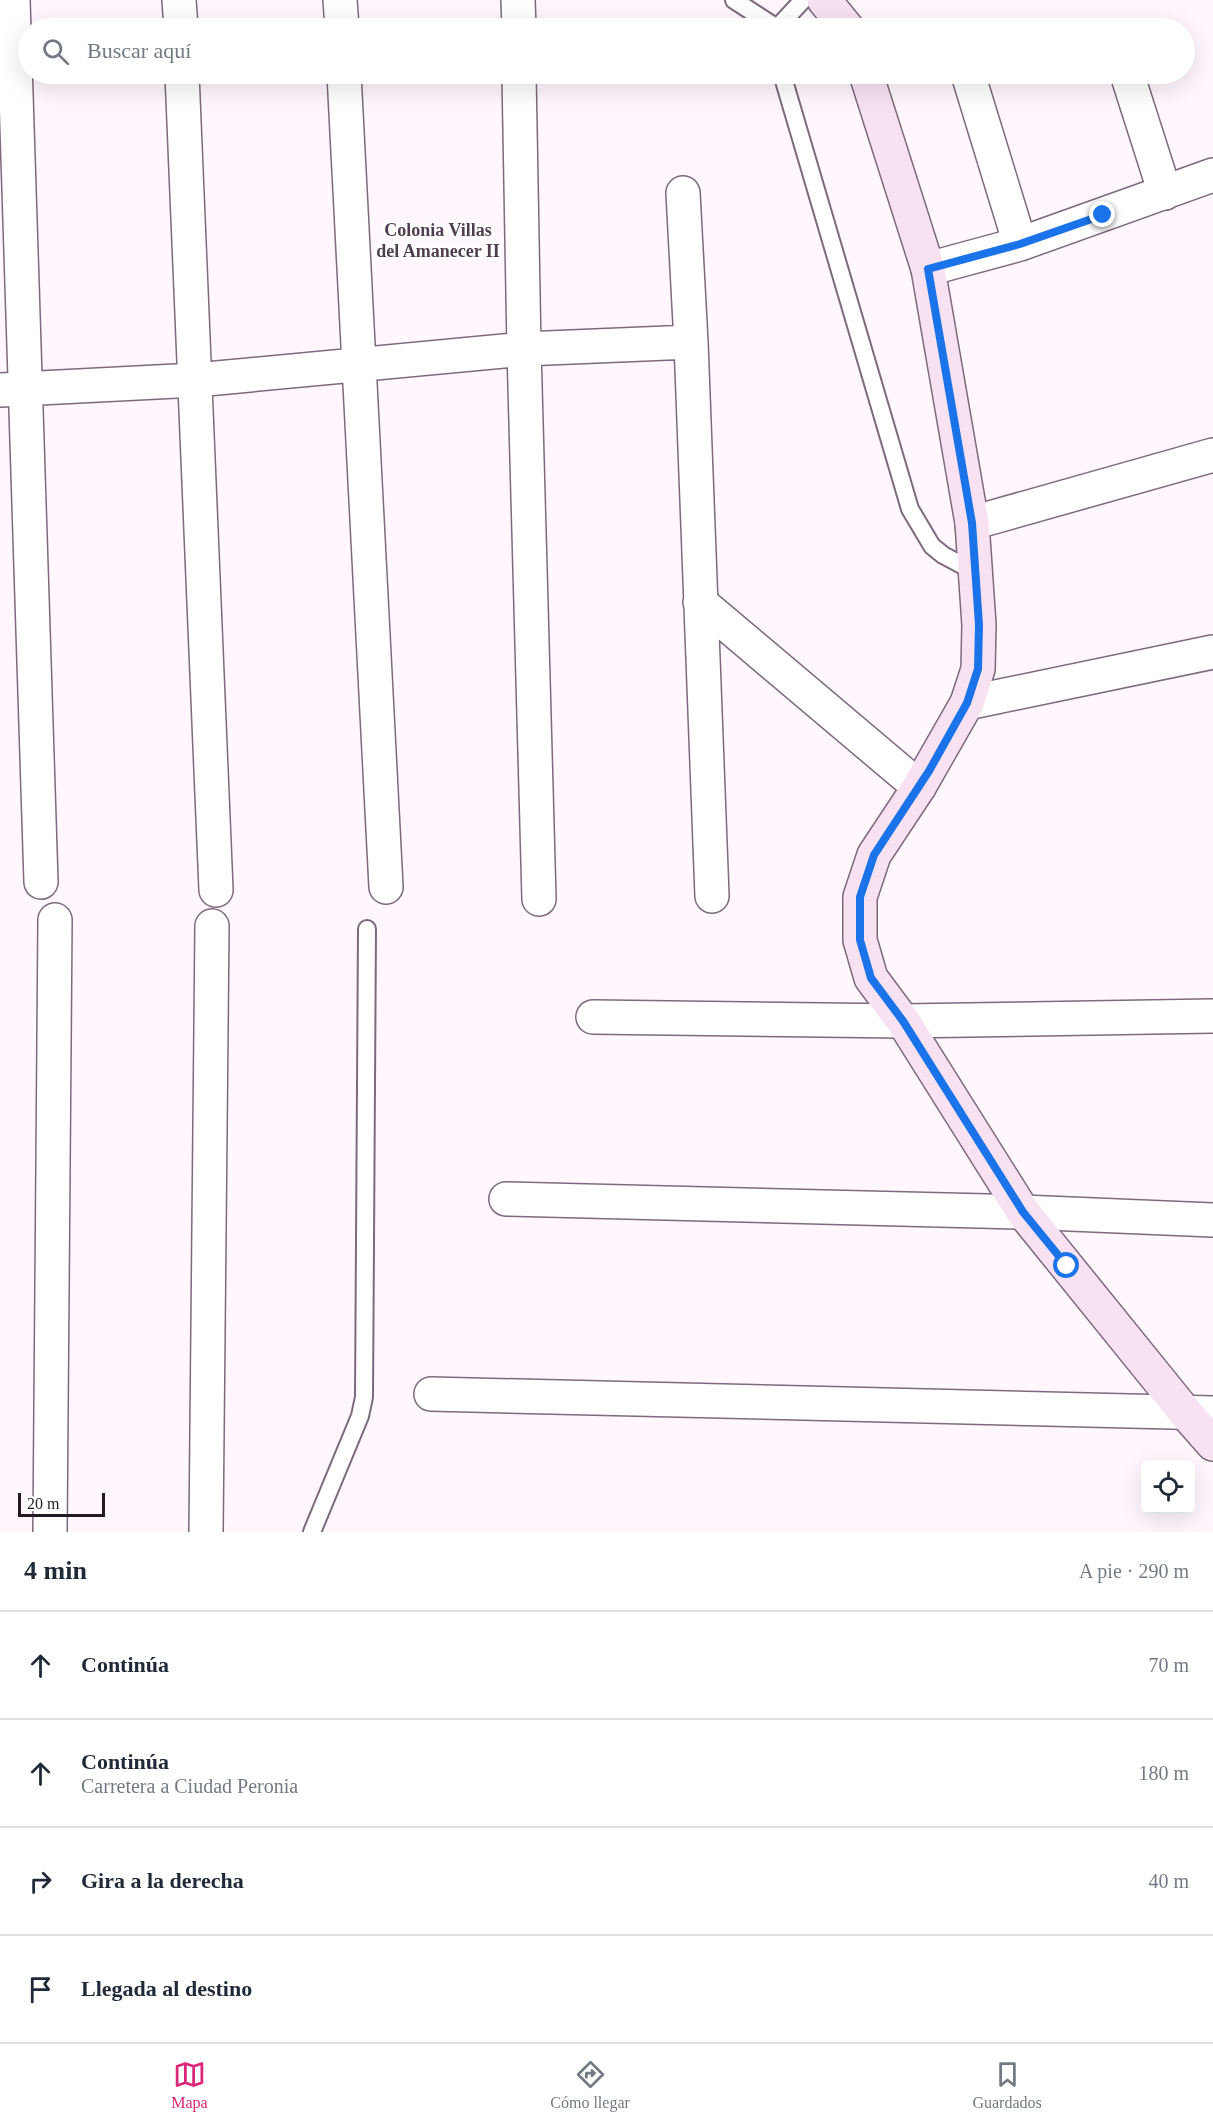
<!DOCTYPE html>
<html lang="es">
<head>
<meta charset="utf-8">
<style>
  :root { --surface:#fff; --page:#f2f2f3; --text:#1f2937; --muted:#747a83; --line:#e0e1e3; --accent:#db2777 }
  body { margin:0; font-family:"Times New Roman",serif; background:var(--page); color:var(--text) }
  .controls { position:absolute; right:18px; bottom:18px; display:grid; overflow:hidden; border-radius:9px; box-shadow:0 6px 24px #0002 }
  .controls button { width:54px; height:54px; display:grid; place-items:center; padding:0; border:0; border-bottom:2px solid var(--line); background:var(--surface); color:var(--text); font:30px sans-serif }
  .scale { position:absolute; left:18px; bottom:15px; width:87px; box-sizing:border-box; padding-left:6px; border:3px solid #221a22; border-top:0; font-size:16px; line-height:21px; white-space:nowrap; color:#221a22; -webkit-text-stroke:4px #fff; paint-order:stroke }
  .stop { position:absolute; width:18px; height:18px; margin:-14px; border:4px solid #1a73e8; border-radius:50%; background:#fff }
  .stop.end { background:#1a73e8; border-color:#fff; box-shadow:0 2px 6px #0008 }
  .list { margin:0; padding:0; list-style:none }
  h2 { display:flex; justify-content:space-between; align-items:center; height:78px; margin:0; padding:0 24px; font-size:26px }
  h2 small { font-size:20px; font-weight:400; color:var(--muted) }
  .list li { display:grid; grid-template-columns:39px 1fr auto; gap:18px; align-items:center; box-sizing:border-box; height:108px; padding:0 24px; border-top:2px solid var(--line) }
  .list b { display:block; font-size:22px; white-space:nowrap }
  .list p { margin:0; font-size:20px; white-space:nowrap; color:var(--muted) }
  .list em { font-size:20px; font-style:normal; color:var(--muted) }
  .icon { flex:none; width:33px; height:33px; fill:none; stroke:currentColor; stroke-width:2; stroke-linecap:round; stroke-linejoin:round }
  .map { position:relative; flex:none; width:1213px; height:1532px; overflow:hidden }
  .search { position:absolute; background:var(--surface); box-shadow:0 6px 24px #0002; left:18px; right:18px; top:18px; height:66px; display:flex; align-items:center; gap:15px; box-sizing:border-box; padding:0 21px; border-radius:33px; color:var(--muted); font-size:22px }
  .sheet { height:510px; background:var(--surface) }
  nav { display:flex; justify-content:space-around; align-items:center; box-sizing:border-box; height:84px; border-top:2px solid var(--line); background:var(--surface); font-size:16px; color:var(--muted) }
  nav a { display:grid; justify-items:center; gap:3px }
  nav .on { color:var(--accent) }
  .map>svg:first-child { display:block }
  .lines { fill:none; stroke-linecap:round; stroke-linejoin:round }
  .service-casing { stroke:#7d6a7d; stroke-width:20 }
  .minor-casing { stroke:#7d6a7d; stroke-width:36 }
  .secondary-casing { stroke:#7d6a7d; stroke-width:36 }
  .service { stroke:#fff; stroke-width:16 }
  .minor { stroke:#fff; stroke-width:33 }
  .secondary { stroke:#f8e2f2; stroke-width:33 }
  .route { stroke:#1a73e8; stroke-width:8 }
  .labels { text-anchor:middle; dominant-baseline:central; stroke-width:5; stroke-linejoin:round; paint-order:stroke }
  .neighbourhood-label { font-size:18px; font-weight:bold; fill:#503f50; stroke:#fff }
</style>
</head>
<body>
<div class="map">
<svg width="1213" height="1532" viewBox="0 0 1213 1532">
  <rect width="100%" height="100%" fill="#fff6fe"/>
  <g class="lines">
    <defs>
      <path id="service" d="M 734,0 L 777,28
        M 777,28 L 803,0
        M 782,74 L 910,509 L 932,546 L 943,555 L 975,572
        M 312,1532 L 360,1416 L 364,1397 L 367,929"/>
      <path id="minor" d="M 13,0 L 41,882
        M 179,0 L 181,28
        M 340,0 L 342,28
        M 518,0 L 519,28
        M 182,74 L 216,890
        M 344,74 L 386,887
        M 519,74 L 524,349 L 539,899
        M 968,74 L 1020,244
        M 1127,74 L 1165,193
        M 683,193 L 691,342 L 712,896
        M 928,269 L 1020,244 L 1213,175
        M 0,390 L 196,380 L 524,349 L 691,342
        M 972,523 L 1213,455
        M 700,602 L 919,787
        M 967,703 L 1213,652
        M 593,1017 L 903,1021 L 1213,1016
        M 506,1199 L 1023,1212 L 1213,1220
        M 431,1394 L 1213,1413
        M 50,1532 L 55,920
        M 206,1532 L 212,926"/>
      <path id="secondary" d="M 824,0 L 847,28
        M 866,74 L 928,269 L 972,523 L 979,625 L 978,669 L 967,703 L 919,787 L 874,855 L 860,897 L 860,940 L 871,978 L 903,1021 L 1023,1212 L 1184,1411 L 1213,1444"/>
    </defs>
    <use href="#service" class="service-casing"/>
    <use href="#minor" class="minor-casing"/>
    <use href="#secondary" class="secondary-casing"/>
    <use href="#service" class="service"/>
    <use href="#minor" class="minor"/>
    <use href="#secondary" class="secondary"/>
  </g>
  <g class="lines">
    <path class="route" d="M 1067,1266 L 1023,1212 L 903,1021 L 871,978 L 860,940 L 860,897 L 874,855 L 929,771 L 967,703 L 978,669 L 979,625 L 972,523 L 928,269 L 1020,244 L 1103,215"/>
  </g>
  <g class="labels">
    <g class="neighbourhood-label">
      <text x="438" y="230">Colonia Villas<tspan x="438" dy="21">del Amanecer II</tspan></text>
    </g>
  </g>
</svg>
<div class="controls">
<button><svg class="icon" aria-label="locate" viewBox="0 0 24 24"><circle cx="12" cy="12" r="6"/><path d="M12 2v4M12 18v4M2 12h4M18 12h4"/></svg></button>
</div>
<div class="scale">20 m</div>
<div class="stop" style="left:1067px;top:1266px"></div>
<div class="stop end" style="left:1103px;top:215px"></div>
<div class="search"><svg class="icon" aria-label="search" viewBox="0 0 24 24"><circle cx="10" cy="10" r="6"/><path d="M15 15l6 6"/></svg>Buscar aquí</div>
</div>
<section class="sheet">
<h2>4 min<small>A pie · 290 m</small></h2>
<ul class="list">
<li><svg class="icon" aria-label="ahead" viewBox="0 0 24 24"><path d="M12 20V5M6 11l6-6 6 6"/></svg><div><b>Continúa</b></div><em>70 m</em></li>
<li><svg class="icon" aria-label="ahead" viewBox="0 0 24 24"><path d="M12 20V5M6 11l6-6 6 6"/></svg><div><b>Continúa</b><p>Carretera a Ciudad Peronia</p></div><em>180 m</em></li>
<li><svg class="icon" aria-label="right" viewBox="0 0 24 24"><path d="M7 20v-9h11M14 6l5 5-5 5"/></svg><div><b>Gira a la derecha</b></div><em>40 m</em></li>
<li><svg class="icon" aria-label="arrive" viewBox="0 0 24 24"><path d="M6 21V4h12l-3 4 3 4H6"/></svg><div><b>Llegada al destino</b></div></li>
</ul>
</section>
<nav>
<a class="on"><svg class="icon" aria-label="map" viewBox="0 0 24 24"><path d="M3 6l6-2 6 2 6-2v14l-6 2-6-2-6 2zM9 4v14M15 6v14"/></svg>Mapa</a>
<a><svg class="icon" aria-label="directions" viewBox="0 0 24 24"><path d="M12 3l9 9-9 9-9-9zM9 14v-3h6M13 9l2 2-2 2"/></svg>Cómo llegar</a>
<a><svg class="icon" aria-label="saved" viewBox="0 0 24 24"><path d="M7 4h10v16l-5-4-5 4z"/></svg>Guardados</a>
</nav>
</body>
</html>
